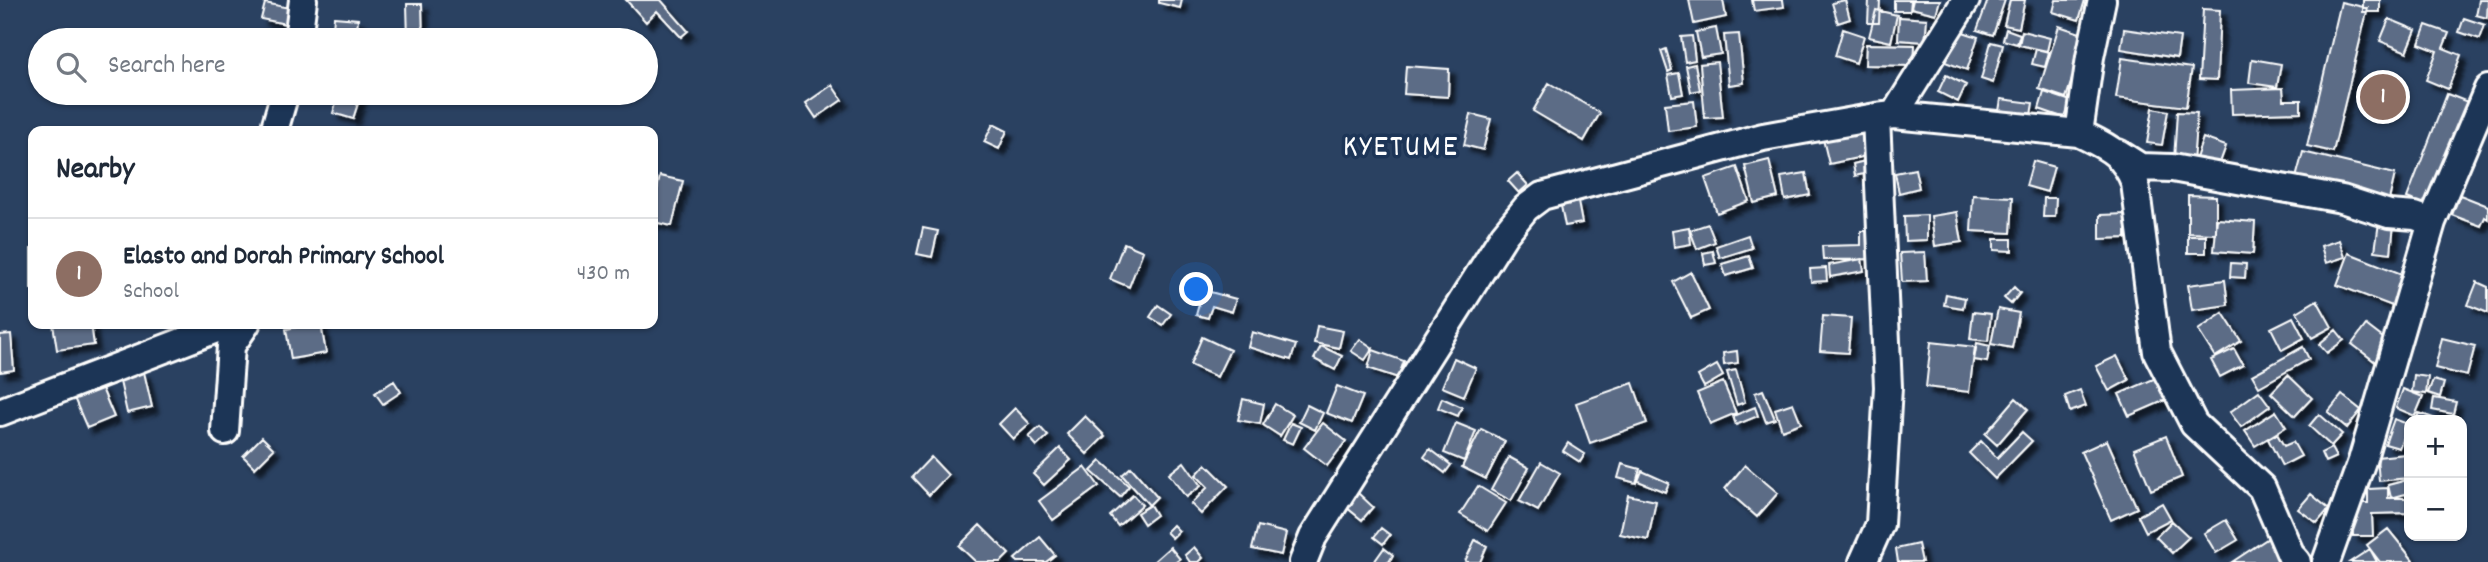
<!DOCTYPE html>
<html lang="en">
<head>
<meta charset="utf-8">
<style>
  :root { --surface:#fff; --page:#f6f6f7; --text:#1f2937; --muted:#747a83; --line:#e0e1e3; --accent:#84754c }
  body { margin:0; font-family:Dekko,sans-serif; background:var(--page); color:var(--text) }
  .controls { position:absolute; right:21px; bottom:21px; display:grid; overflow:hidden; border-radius:14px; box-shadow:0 2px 5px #0004 }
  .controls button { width:63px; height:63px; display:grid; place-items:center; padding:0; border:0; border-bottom:2px solid var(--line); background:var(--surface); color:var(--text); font:35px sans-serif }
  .you { position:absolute; left:1197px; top:290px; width:24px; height:24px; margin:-18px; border:5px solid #fff; border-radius:50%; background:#1a73e8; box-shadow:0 0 0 10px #1a73e833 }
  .badge { display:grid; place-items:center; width:46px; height:46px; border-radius:50%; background:var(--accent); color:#fff; font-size:23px; font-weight:700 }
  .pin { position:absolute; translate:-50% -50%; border:4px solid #fff; box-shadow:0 2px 7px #0006 }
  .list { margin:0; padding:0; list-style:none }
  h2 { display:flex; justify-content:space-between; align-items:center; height:91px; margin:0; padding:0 28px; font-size:30px }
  h2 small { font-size:23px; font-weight:400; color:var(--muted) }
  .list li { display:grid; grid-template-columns:46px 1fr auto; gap:21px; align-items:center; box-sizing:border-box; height:112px; padding:0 28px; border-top:2px solid var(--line) }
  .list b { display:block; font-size:26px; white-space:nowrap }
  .list p { margin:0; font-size:23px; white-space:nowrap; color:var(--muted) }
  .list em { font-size:23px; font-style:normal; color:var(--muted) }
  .icon { flex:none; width:38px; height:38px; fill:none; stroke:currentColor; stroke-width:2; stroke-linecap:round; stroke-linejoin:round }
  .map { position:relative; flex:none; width:2488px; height:562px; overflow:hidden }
  .search { position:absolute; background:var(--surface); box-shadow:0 2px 5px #0004; left:28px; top:28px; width:630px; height:77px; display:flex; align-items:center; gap:18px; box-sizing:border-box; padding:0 24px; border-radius:38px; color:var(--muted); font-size:26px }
  .panel { position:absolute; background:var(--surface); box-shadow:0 2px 5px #0004; left:28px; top:126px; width:630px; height:203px; border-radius:14px }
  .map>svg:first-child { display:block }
  .building { fill:#5b6c86; stroke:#fff; stroke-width:2; filter:url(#shadow) }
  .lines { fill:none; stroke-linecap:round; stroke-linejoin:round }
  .minor-casing { stroke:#fff; stroke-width:32 }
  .minor { stroke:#1d3557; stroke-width:26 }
  .labels { text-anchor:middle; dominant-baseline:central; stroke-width:7; stroke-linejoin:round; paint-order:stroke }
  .quarter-label { font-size:32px; letter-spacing:2px; fill:#fff; stroke:#1d3557 }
</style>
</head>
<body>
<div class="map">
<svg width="2488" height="562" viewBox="0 0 2488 562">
  <defs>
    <filter id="shadow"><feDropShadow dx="6" dy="6" stdDeviation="2" flood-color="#0009"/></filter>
  </defs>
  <rect width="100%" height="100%" fill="#2a4161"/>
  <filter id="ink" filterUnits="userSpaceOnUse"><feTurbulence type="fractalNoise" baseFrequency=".0143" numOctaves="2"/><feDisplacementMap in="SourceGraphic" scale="14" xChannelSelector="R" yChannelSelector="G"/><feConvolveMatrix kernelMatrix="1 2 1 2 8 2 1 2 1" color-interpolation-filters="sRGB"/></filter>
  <g filter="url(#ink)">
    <path class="building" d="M 626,0 L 661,0 L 688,31 L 681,37 L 657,11 L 646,22 Z
      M 1159,0 L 1182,0 L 1180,8 L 1159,3 Z
      M 1689,0 L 1723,0 L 1726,17 L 1694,24 Z
      M 1752,0 L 1783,0 L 1784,7 L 1754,11 Z
      M 1845,0 L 1850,19 L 1838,23 L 1832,3 Z
      M 1869,0 L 1880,0 L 1879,23 L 1868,23 Z
      M 1894,0 L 1911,0 L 1910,11 L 1894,11 Z
      M 1913,0 L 1940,0 L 1936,14 L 1911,8 Z
      M 1988,0 L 2005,0 L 1993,35 L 1977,30 Z
      M 2010,0 L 2025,0 L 2019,28 L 2004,25 Z
      M 2056,0 L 2085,0 L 2079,20 L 2053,12 Z
      M 2363,0 L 2380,0 L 2380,12 L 2363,12 Z
      M 2479,0 L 2488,0 L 2487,18 L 2476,15 Z
      M 2341,2 L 2368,8 L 2333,152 L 2307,146 Z
      M 265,3 L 294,9 L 291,25 L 261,19 Z
      M 407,4 L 422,4 L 423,40 L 408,40 Z
      M 2203,9 L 2220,10 L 2217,80 L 2199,79 Z
      M 1876,10 L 1897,15 L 1891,42 L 1869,37 Z
      M 334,17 L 358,19 L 356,40 L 332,40 Z
      M 1899,17 L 1927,19 L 1925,42 L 1898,40 Z
      M 2464,18 L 2485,25 L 2480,39 L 2459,32 Z
      M 2389,19 L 2416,30 L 2407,52 L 2380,41 Z
      M 2426,25 L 2449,33 L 2443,48 L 2461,55 L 2448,89 L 2426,80 L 2437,51 L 2419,44 Z
      M 2059,26 L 2086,35 L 2066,98 L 2039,89 Z
      M 1716,28 L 1721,54 L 1701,57 L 1696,32 Z
      M 1843,29 L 1864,36 L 1856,63 L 1835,56 Z
      M 2006,29 L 2020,34 L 2017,44 L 2003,40 Z
      M 2124,29 L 2180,37 L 2177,58 L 2121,49 Z
      M 1957,30 L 1978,37 L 1967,70 L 1945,62 Z
      M 2022,31 L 2050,38 L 2047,51 L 2019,45 Z
      M 1739,34 L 1744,83 L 1729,85 L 1724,35 Z
      M 1692,36 L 1695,60 L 1685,62 L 1681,37 Z
      M 1991,42 L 2003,45 L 1993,83 L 1981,79 Z
      M 1866,44 L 1915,45 L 1914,66 L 1865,65 Z
      M 1666,49 L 1672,70 L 1668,72 L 1661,51 Z
      M 2036,49 L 2049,52 L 2045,67 L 2032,64 Z
      M 2122,58 L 2192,68 L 2186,107 L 2116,98 Z
      M 2252,59 L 2281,64 L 2277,87 L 2249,83 Z
      M 1717,62 L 1723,117 L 1705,118 L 1700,64 Z
      M 1695,64 L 1700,90 L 1691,92 L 1686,66 Z
      M 1406,66 L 1449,69 L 1448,97 L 1404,94 Z
      M 1679,73 L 1683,94 L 1672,96 L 1668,75 Z
      M 1946,75 L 1966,85 L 1958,102 L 1938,92 Z
      M 1549,83 L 1600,113 L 1584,141 L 1533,111 Z
      M 832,85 L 842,100 L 816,118 L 806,103 Z
      M 2283,88 L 2284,100 L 2301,100 L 2301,112 L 2232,114 L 2231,90 Z
      M 2044,92 L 2071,101 L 2065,118 L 2039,109 Z
      M 339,93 L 361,94 L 353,119 L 333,113 Z
      M 2447,94 L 2473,104 L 2433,208 L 2407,198 Z
      M 2001,99 L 2033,103 L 2030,121 L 1998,117 Z
      M 1694,101 L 1697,127 L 1668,131 L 1665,104 Z
      M 2153,108 L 2168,111 L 2162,145 L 2147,143 Z
      M 2177,112 L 2197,113 L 2193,162 L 2174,160 Z
      M 1471,114 L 1491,119 L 1483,150 L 1464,145 Z
      M 993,124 L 1007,131 L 999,149 L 984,142 Z
      M 1865,126 L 1871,155 L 1829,164 L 1822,135 Z
      M 2203,138 L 2226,146 L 2218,168 L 2195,161 Z
      M 2303,152 L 2395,174 L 2389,200 L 2296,178 Z
      M 1769,160 L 1778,197 L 1754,203 L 1745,166 Z
      M 1869,160 L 1872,172 L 1855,176 L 1853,164 Z
      M 2033,161 L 2054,167 L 2047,192 L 2026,186 Z
      M 1737,167 L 1749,201 L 1717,213 L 1705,178 Z
      M 1915,169 L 1919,188 L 1899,193 L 1895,173 Z
      M 1517,173 L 1528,185 L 1519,193 L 1508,181 Z
      M 1806,173 L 1810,195 L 1785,200 L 1781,177 Z
      M 660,176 L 683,181 L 672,226 L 653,222 L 653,208 Z
      M 1973,195 L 2013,197 L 2011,233 L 1971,231 Z
      M 2188,195 L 2216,196 L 2216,234 L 2188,233 Z
      M 2460,195 L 2488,206 L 2488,219 L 2485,217 L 2481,226 L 2452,215 Z
      M 2044,198 L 2056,198 L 2055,217 L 2043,217 Z
      M 1578,202 L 1582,223 L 1565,226 L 1561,206 Z
      M 1957,212 L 1962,242 L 1935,246 L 1931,216 Z
      M 2126,214 L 2126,238 L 2100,239 L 2100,215 Z
      M 1927,215 L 1927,240 L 1905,241 L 1904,216 Z
      M 2217,219 L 2255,222 L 2253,254 L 2214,251 Z
      M 2379,222 L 2394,224 L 2391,253 L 2375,251 Z
      M 1708,224 L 1715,242 L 1697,249 L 1690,230 Z
      M 1689,227 L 1691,244 L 1674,247 L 1672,230 Z
      M 923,228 L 938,231 L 932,257 L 917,254 Z
      M 1861,231 L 1874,231 L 1875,259 L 1823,260 L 1822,246 L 1861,245 Z
      M 1748,235 L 1752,248 L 1720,258 L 1716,246 Z
      M 2188,236 L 2206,236 L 2206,253 L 2188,253 Z
      M 1994,239 L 2012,239 L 2012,251 L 1994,250 Z
      M 2339,240 L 2345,257 L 2326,263 L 2321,246 Z
      M 1124,243 L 1143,251 L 1129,287 L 1110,279 Z
      M 31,249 L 33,249 L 33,289 L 31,289 Z
      M 1713,251 L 1716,263 L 1705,265 L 1703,253 Z
      M 1925,252 L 1927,281 L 1902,282 L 1900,253 Z
      M 2349,253 L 2412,278 L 2400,309 L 2337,285 Z
      M 1749,256 L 1753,268 L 1726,276 L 1722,264 Z
      M 1862,259 L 1864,271 L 1830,277 L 1829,265 Z
      M 2231,263 L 2246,264 L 2245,278 L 2230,277 Z
      M 1826,268 L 1827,281 L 1811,282 L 1810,269 Z
      M 1691,272 L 1709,310 L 1691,318 L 1673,282 Z
      M 2225,280 L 2228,305 L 2192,310 L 2188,285 Z
      M 2477,282 L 2488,287 L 2488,313 L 2468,305 Z
      M 2014,287 L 2020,293 L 2011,304 L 2004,298 Z
      M 1203,290 L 1236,299 L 1232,312 L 1212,306 L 1208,318 L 1196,315 Z
      M 1946,294 L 1965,298 L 1963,308 L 1944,305 Z
      M 2317,300 L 2332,327 L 2312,338 L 2297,312 Z
      M 1158,305 L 1171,314 L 1163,325 L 1150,317 Z
      M 1998,309 L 2019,313 L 2012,348 L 1991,344 Z
      M 1973,312 L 1991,314 L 1988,341 L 1970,339 Z
      M 2223,313 L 2241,341 L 2215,357 L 2198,330 Z
      M 1823,316 L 1851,318 L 1848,353 L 1820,351 Z
      M 2293,317 L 2304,338 L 2282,350 L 2271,328 Z
      M 53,324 L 91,324 L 94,345 L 57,350 Z
      M 314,324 L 321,324 L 326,353 L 291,359 L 286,329 Z
      M 2366,325 L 2392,345 L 2378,364 L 2352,344 Z
      M 1317,326 L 1343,331 L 1339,348 L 1314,343 Z
      M 2336,330 L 2344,340 L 2327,353 L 2319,344 Z
      M 1252,332 L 1296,345 L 1291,360 L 1248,347 Z
      M 11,334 L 14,370 L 0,372 L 0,335 Z
      M 1202,337 L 1230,350 L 1217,377 L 1190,365 Z
      M 2442,338 L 2475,346 L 2467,376 L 2435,368 Z
      M 1360,339 L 1373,348 L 1365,360 L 1351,351 Z
      M 1931,342 L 1975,347 L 1969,392 L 1926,387 Z
      M 1977,343 L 1990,346 L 1987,362 L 1974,360 Z
      M 1321,346 L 1342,356 L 1335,370 L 1314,359 Z
      M 2303,347 L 2309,359 L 2259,387 L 2252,375 Z
      M 2234,349 L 2243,365 L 2220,377 L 2211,360 Z
      M 1373,350 L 1404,361 L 1398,378 L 1368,368 Z
      M 1737,351 L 1738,363 L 1724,365 L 1723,353 Z
      M 2117,356 L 2129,380 L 2109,391 L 2096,366 Z
      M 1454,358 L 1476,368 L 1464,396 L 1442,387 Z
      M 1717,365 L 1723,376 L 1704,387 L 1698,376 Z
      M 1736,370 L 1745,402 L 1737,405 L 1727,372 Z
      M 144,372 L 152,407 L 127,413 L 119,377 Z
      M 2165,374 L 2175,396 L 2129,416 L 2119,394 Z
      M 2288,375 L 2312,398 L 2295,416 L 2271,393 Z
      M 2414,375 L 2428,377 L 2426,394 L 2412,392 Z
      M 2433,380 L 2444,383 L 2440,397 L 2428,393 Z
      M 394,381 L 401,392 L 383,404 L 375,393 Z
      M 1723,382 L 1736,413 L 1710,424 L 1697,393 Z
      M 1633,383 L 1647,423 L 1590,443 L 1576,403 Z
      M 101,386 L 114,417 L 87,428 L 74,398 Z
      M 1337,386 L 1363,396 L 1352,423 L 1326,413 Z
      M 2403,389 L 2423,397 L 2415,416 L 2396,408 Z
      M 1763,390 L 1775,419 L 1766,422 L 1755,393 Z
      M 2080,390 L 2086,406 L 2070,412 L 2065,396 Z
      M 2259,391 L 2270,406 L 2241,427 L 2230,412 Z
      M 2342,395 L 2361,410 L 2347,428 L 2328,412 Z
      M 1442,398 L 1462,407 L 1458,416 L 1438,408 Z
      M 2016,398 L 2028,409 L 1997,445 L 1985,434 Z
      M 2434,398 L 2456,402 L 2453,414 L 2432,410 Z
      M 1243,399 L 1264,404 L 1260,424 L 1238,420 Z
      M 1793,403 L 1801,423 L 1782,430 L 1775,409 Z
      M 1275,404 L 1293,415 L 1280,436 L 1263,425 Z
      M 1307,405 L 1323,413 L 1315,430 L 1299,422 Z
      M 1755,407 L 1758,416 L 1736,425 L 1733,416 Z
      M 1015,408 L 1030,424 L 1013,439 L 999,424 Z
      M 2276,411 L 2286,427 L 2255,446 L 2245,431 Z
      M 2419,413 L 2436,419 L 2435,420 L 2416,420 Z
      M 2319,414 L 2342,434 L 2331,446 L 2309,426 Z
      M 1085,416 L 1105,436 L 1087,454 L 1067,434 Z
      M 2394,419 L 2408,424 L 2399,448 L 2385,444 Z
      M 1291,423 L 1301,427 L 1293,444 L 1283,440 Z
      M 1323,423 L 1346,441 L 1327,466 L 1304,448 Z
      M 1456,423 L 1476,431 L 1464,461 L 1444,453 Z
      M 1040,427 L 1048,436 L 1037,446 L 1029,437 Z
      M 1481,429 L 1505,441 L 1486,479 L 1462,467 Z
      M 2022,432 L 2032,441 L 1995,479 L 1969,453 L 1981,441 L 1997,458 Z
      M 2277,434 L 2284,446 L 2293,442 L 2301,456 L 2282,466 L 2268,439 Z
      M 2166,436 L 2182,477 L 2151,490 L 2134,449 Z
      M 262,437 L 274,449 L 255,468 L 243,456 Z
      M 2107,440 L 2137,508 L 2111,520 L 2081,452 Z
      M 1568,443 L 1585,454 L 1580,462 L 1563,451 Z
      M 1060,448 L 1071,460 L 1044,485 L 1033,474 Z
      M 2331,448 L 2336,457 L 2325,462 L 2321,453 Z
      M 1430,449 L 1451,465 L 1445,473 L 1424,457 Z
      M 2406,454 L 2408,478 L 2379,481 L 2377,457 Z
      M 931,457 L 948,475 L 929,495 L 912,477 Z
      M 1509,457 L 1529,468 L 1511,501 L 1491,490 Z
      M 1101,461 L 1129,486 L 1120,497 L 1091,471 Z
      M 1184,462 L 1201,486 L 1186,497 L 1169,474 Z
      M 1541,462 L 1560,473 L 1538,511 L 1519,501 Z
      M 1206,464 L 1228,486 L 1201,514 L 1191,504 L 1208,487 L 1196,475 Z
      M 1622,464 L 1640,469 L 1636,483 L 1618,478 Z
      M 1745,465 L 1778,493 L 1757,517 L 1725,489 Z
      M 1085,467 L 1099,486 L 1053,520 L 1039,501 Z
      M 1131,467 L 1157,497 L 1149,505 L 1122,475 Z
      M 1642,471 L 1669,483 L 1665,492 L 1638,481 Z
      M 2407,480 L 2409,493 L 2391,498 L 2388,485 Z
      M 1478,486 L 1506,503 L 1488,531 L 1460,514 Z
      M 2388,488 L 2388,498 L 2409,498 L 2409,513 L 2372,514 L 2373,536 L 2353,536 L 2352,503 L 2368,503 L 2368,489 Z
      M 1358,493 L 1373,507 L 1362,520 L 1346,507 Z
      M 2311,494 L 2329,509 L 2317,523 L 2298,509 Z
      M 1133,495 L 1142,505 L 1118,526 L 1110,516 Z
      M 1628,495 L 1656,501 L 1648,540 L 1620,534 Z
      M 2162,503 L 2171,519 L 2146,532 L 2138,516 Z
      M 1150,505 L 1156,515 L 1144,524 L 1137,513 Z
      M 2226,520 L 2238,540 L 2216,553 L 2204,533 Z
      M 2172,521 L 2189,537 L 2172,553 L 2156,537 Z
      M 980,525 L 1009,554 L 1001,562 L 976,562 L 959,546 Z
      M 1173,525 L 1179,531 L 1172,538 L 1166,532 Z
      M 1258,526 L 1286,533 L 1281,555 L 1252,549 Z
      M 1381,528 L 1390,535 L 1383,544 L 1374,537 Z
      M 2388,529 L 2413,560 L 2411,562 L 2380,562 L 2367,545 Z
      M 2273,535 L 2291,562 L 2232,562 Z
      M 1040,537 L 1055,555 L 1046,562 L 1018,562 L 1015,559 Z
      M 1475,540 L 1487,546 L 1480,562 L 1467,562 L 1465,561 Z
      M 1918,544 L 1922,562 L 1898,562 L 1896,549 Z
      M 1170,547 L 1180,559 L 1176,562 L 1153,562 Z
      M 1194,547 L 1203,558 L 1199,562 L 1190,562 L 1185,555 Z
      M 1384,548 L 1393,555 L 1389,562 L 1374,562 Z
      M 2370,549 L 2377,562 L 2350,562 Z"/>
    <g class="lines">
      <defs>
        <path id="minor" d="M 2102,0 L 2090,57 L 2079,133 C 2107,147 2123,152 2135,183 L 2157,352 L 2194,424 L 2262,488 L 2291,555 L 2297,562
          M 298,40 L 303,0
          M 1894,115 L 1966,0
          M 274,131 L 285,93
          M 2118,153 L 2140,167 L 2172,168 L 2342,199 L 2389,214 L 2415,216 L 2432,222
          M 0,412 L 229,324
          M 225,431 L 231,346 L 246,324
          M 1303,562 L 1313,537 L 1504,235 L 1526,208 L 1542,196 L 1763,137 L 1876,117 L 1894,115 L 2079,133
          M 1863,562 L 1880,524 L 1888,387 L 1876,117
          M 2326,562 L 2362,461 L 2432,222 L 2488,89"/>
      </defs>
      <use href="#minor" class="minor-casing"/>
      <use href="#minor" class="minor"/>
    </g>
  </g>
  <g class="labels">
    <g class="quarter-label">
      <text x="1401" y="149">KYETUME</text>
    </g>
  </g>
</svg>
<div class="controls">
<button>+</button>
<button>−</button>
</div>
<div class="you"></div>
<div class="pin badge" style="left:2383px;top:97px;background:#8d6e63">1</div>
<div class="search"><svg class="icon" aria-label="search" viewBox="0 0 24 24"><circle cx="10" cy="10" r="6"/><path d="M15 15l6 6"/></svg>Search here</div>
<section class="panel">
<h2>Nearby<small></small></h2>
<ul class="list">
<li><span class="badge" style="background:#8d6e63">1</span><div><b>Elasto and Dorah Primary School</b><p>School</p></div><em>430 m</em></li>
</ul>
</section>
</div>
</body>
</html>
